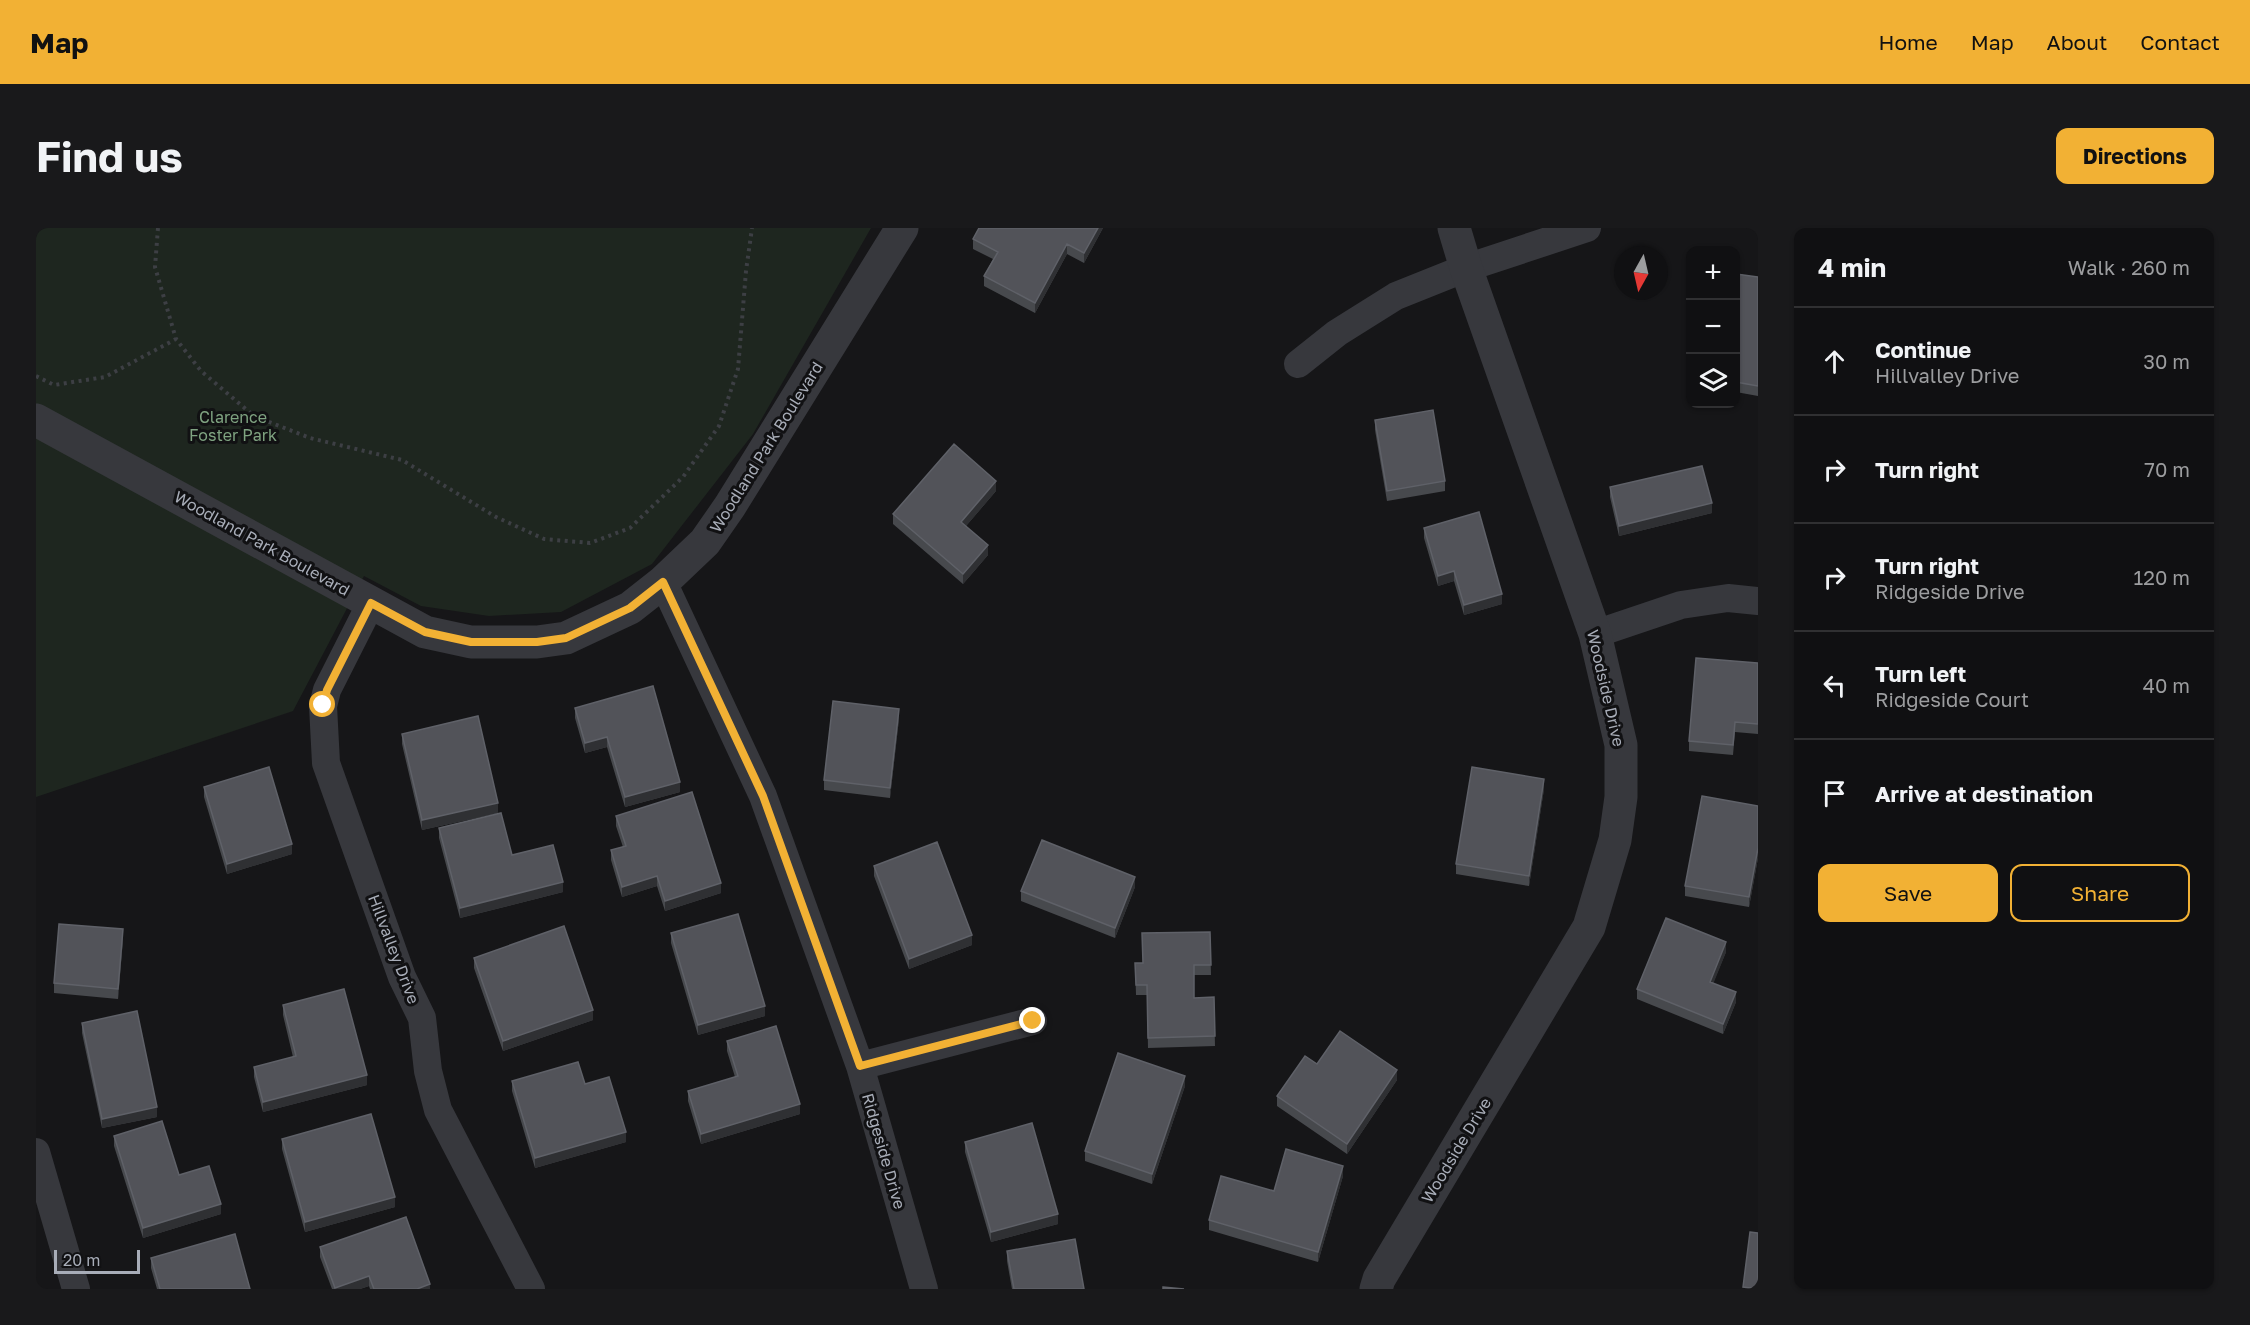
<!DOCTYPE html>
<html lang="en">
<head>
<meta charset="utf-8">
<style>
  :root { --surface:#101012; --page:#19191b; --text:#f1f3f6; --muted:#9c9d9f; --line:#303032; --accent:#f2b134 }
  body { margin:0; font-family:"Golos Text",sans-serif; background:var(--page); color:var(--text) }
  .controls { position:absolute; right:18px; top:18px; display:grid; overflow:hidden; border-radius:12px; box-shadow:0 2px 4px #0004 }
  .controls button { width:54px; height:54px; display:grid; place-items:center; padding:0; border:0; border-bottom:2px solid var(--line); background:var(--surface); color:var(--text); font:30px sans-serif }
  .compass { position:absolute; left:1578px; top:18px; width:54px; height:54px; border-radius:50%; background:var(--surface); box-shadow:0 2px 4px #0004; rotate:188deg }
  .scale { position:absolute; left:18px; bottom:15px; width:86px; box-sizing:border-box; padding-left:6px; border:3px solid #a8adb8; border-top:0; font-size:16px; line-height:21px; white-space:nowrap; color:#a8adb8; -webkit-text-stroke:4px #111113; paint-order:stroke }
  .stop { position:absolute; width:18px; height:18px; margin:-14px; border:4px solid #f2b134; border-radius:50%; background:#fff }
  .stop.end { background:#f2b134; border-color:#fff; box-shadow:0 2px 6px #0008 }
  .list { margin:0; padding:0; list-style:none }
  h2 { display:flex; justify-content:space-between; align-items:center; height:78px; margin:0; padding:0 24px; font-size:26px }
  h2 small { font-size:20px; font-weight:400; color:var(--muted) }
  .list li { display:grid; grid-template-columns:39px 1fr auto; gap:18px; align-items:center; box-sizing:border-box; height:108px; padding:0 24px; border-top:2px solid var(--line) }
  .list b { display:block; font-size:22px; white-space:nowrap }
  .list p { margin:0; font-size:20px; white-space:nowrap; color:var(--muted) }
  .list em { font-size:20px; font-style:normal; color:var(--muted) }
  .actions { display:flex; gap:12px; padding:18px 24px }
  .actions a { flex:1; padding:14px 0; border:2px solid var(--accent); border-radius:12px; text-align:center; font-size:21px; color:var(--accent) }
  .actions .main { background:var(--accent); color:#111 }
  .icon { flex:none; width:33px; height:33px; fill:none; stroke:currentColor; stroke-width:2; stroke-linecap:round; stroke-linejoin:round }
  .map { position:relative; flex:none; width:1722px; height:1061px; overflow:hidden; border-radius:12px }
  header { display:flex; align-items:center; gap:36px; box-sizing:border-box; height:84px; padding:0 30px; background:var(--accent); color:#111 }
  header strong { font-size:28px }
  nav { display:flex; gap:33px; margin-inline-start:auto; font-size:21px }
  .intro { display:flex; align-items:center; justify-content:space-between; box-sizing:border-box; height:144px; padding:0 36px }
  h1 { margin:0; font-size:42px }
  .button { padding:15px 27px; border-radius:12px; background:var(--accent); color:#111; font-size:21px; font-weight:700 }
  main { display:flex; gap:36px; padding:0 36px }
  aside { flex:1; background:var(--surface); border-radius:12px; box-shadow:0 2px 4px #0004 }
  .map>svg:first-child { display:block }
  .green { fill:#1e261f }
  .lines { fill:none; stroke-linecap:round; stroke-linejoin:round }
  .path { stroke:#3d3f44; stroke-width:4; stroke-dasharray:3 4.5; stroke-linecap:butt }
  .minor { stroke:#37383d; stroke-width:28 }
  .tertiary { stroke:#37383d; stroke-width:33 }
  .wall { fill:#47494d }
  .shaded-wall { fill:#2f3033 }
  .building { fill:#525359; stroke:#5f6168; stroke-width:1.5 }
  .route { stroke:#f2b134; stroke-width:8 }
  .labels { text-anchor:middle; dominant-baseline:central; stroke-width:6; stroke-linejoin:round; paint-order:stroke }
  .park-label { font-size:16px; fill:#7fa381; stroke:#111113 }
  .street-label { font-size:16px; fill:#a8adb8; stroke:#111113 }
</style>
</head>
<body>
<header>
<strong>Map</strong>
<nav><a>Home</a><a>Map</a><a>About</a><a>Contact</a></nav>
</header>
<div class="intro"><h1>Find us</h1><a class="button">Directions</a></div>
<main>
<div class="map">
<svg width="1722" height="1061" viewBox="0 0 1722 1061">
  <rect width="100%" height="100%" fill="#161618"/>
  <path class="green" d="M 0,0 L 835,0 L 717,206 L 616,336 L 525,384 L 453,388 L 385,378 L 328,348 L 257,483 L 0,569 Z"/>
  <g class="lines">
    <path class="path" d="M 122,0 L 119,39 L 140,111 L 165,143 L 218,188 L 274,210 L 366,232 L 460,289 L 508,311 L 554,315 L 594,300 L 647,249 L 683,198 L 702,141 L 710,43 L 716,0
      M 0,148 L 18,157 L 69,149 L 140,111"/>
    <path class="minor" d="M 1262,136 L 1301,105 L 1360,68 L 1430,40 L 1551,0
      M 627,354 L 727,568 L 824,838 L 888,1061
      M 335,375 L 291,462 L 287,478 L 290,535 L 366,749 L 386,790 L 392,843 L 402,882 L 495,1061
      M 1559,406 L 1645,377 L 1692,370 L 1722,373
      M 824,838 L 997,793
      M 0,924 L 40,1061"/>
    <path class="tertiary" d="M 0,192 L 389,404 L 435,414 L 501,414 L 530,410 L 594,380 L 627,354 L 669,314 L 694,278 L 866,0
      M 1340,1061 L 1343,1051 L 1553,699 L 1579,612 L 1585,569 L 1585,517 L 1559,406 L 1430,40 L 1418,0"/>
  </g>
  <path class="wall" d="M 1067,0 L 1048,35 L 1031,26 L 999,85 L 948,58 L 948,48 L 957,31 L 937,21 L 937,11 Z
    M 1700,46 L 1722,49 L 1722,168 L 1700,164 L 1700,118 L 1702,102 L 1700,102 Z
    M 1654,71 L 1654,95 L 1653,95 L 1653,85 Z
    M 1339,192 L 1409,253 L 1409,263 L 1351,273 L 1339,202 Z
    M 1574,259 L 1676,285 L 1583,308 L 1574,269 Z
    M 960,263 L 930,298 L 952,327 L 927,356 L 857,296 L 857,286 Z
    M 1388,300 L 1466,376 L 1428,387 L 1418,353 L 1402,358 L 1388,310 Z
    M 1722,435 L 1722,506 L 1699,504 L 1697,527 L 1653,523 L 1653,513 Z
    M 539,480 L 644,564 L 589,579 L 571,519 L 549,525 L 539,490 Z
    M 863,491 L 854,570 L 788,562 L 788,552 Z
    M 366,506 L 462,585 L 386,602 L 366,516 Z
    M 168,559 L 256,626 L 191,646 L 168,569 Z
    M 1508,561 L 1493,658 L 1420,646 L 1420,636 Z
    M 1722,578 L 1722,630 L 1713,679 L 1649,668 L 1649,658 Z
    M 580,588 L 685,665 L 629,683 L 621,658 L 586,669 L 575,632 L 575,622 L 587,619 L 580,598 Z
    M 403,600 L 476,627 L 527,664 L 424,690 L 403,610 Z
    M 838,638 L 936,717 L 873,741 L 838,648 Z
    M 1099,659 L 1079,710 L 985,673 L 985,663 Z
    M 1174,704 L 1175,747 L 1158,747 L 1158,770 L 1178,769 L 1179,818 L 1112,820 L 1111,767 L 1100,767 L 1099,735 L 1107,735 Z
    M 635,705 L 729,788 L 662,807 L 635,715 Z
    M 87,711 L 82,771 L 18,765 L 18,755 Z
    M 1690,724 L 1677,755 L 1700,774 L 1687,806 L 1601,771 L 1601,761 Z
    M 438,730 L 557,792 L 467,823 L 438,740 Z
    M 247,777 L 331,857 L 227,884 L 218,849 L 218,839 L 257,829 L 247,787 Z
    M 46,795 L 121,889 L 66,900 L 46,805 Z
    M 691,813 L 764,886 L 665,916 L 652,873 L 652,863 L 699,849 L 691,823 Z
    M 1281,836 L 1361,852 L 1311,926 L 1241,878 L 1241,868 Z
    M 476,853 L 549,856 L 590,914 L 499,940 L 476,863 Z
    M 1149,858 L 1116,956 L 1049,933 L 1049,923 Z
    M 78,908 L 143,947 L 185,986 L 107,1010 L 78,918 Z
    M 246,911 L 359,979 L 269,1004 L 246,921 Z
    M 929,914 L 1022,996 L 955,1014 L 929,924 Z
    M 1307,948 L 1282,1034 L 1173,1002 L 1173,992 L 1238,963 Z
    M 284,1019 L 394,1061 L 334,1061 L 333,1058 L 324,1061 L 296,1061 L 284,1029 Z
    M 971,1023 L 1048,1061 L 976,1061 L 971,1033 Z
    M 115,1030 L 214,1061 L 121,1061 L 115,1040 Z"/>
  <path class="shaded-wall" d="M 1062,0 L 1067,0 L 1048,35 L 1048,25 Z
    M 1031,16 L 1031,26 L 999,85 L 999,75 Z
    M 960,253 L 960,263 L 925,304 L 925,294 Z
    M 1676,275 L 1676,285 L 1583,308 L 1583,298 Z
    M 952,317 L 952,327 L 927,356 L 927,346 Z
    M 1418,343 L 1418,353 L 1402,358 L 1402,348 Z
    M 1466,366 L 1466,376 L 1428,387 L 1428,377 Z
    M 863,481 L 863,491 L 854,570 L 854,560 Z
    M 571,509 L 571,519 L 549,525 L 549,515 Z
    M 1508,551 L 1508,561 L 1493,658 L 1493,648 Z
    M 644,554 L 644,564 L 589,579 L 589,569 Z
    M 462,575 L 462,585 L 386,602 L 386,592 Z
    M 256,616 L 256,626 L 191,646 L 191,636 Z
    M 1722,620 L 1722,630 L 1713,679 L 1713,669 Z
    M 621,648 L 621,658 L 586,669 L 586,659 Z
    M 1099,649 L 1099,659 L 1079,710 L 1079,700 Z
    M 527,654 L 527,664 L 424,690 L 424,680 Z
    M 685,655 L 685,665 L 629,683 L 629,673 Z
    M 87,701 L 87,711 L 82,771 L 82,761 Z
    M 936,707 L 936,717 L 873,741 L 873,731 Z
    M 1690,714 L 1690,724 L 1674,764 L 1674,754 Z
    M 1700,764 L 1700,774 L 1687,806 L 1687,796 Z
    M 729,778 L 729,788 L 662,807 L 662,797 Z
    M 557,782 L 557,792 L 467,823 L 467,813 Z
    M 1361,842 L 1361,852 L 1311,926 L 1311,916 Z
    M 331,847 L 331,857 L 227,884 L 227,874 Z
    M 1149,848 L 1149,858 L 1116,956 L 1116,946 Z
    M 764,876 L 764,886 L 665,916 L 665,906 Z
    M 121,879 L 121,889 L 66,900 L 66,891 Z
    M 590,904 L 590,914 L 499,940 L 499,930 Z
    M 1307,938 L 1307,948 L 1282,1034 L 1282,1024 Z
    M 359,969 L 359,979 L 269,1004 L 269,994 Z
    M 185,976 L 185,986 L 107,1010 L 107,1000 Z
    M 1022,986 L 1022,996 L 955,1014 L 955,1004 Z
    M 333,1048 L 333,1058 L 324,1061 L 299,1061 L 299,1060 Z
    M 394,1056 L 394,1061 L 381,1061 Z"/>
  <path class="building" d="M 943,0 L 1062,0 L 1048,25 L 1031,16 L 999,75 L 948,48 L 962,24 L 937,11 Z
    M 1700,46 L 1722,49 L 1722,158 L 1700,154 L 1700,118 L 1703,92 L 1700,92 Z
    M 1654,71 L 1654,85 L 1653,85 Z
    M 1397,182 L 1409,253 L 1351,263 L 1339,192 Z
    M 918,216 L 960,253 L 925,294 L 952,317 L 927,346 L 857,286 Z
    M 1666,238 L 1676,275 L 1583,298 L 1574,259 Z
    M 1443,284 L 1466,366 L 1428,377 L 1418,343 L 1402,348 L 1388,300 Z
    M 1660,430 L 1722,435 L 1722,496 L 1699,494 L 1697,517 L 1653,513 Z
    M 617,458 L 644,554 L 589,569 L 571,509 L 549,515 L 539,480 Z
    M 797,473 L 863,481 L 854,560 L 788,552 Z
    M 442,488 L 462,575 L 386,592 L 366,506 Z
    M 233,539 L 256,616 L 191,636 L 168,559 Z
    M 1436,539 L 1508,551 L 1493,648 L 1420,636 Z
    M 656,564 L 685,655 L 629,673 L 621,648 L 586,659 L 575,622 L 590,618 L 580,588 Z
    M 1666,568 L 1722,578 L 1722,620 L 1713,669 L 1649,658 Z
    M 465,585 L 476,627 L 517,617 L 527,654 L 424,680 L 403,600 Z
    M 1006,612 L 1099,649 L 1079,700 L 985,663 Z
    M 901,614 L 936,707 L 873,731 L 838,638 Z
    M 702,686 L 729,778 L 662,797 L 635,705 Z
    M 1630,690 L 1690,714 L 1674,754 L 1700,764 L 1687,796 L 1601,761 Z
    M 23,696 L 87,701 L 82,761 L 18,755 Z
    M 528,698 L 557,782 L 467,813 L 438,730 Z
    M 1174,704 L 1175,737 L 1158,737 L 1158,770 L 1178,769 L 1179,808 L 1112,810 L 1111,757 L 1100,757 L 1099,735 L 1107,735 L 1106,705 Z
    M 308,761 L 331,847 L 227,874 L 218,839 L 260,828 L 247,777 Z
    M 101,783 L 121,879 L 66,891 L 46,795 Z
    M 740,798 L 764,876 L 665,906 L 652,863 L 702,848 L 691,813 Z
    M 1304,803 L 1361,842 L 1311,916 L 1241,868 L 1269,828 L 1281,836 Z
    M 1082,825 L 1149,848 L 1116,946 L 1049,923 Z
    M 542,834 L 549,856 L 573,849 L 590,904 L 499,930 L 476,853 Z
    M 335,886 L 359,969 L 269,994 L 246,911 Z
    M 126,893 L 143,947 L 173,938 L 185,976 L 107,1000 L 78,908 Z
    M 996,895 L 1022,986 L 955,1004 L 929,914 Z
    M 1250,921 L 1307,938 L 1282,1024 L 1173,992 L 1185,948 L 1238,963 Z
    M 370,989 L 394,1056 L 381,1061 L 338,1061 L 333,1048 L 299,1060 L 284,1019 Z
    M 1714,1004 L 1722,1005 L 1722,1061 L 1707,1059 Z
    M 199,1006 L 214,1061 L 124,1061 L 115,1030 Z
    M 1039,1011 L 1048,1061 L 978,1061 L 971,1023 Z
    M 1127,1059 L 1148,1061 L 1127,1061 Z"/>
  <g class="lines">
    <path class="route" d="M 287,477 L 291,462 L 335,375 L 389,404 L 435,414 L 501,414 L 530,410 L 594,380 L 627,354 L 727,568 L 824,838 L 997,793"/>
  </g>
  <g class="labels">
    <g class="park-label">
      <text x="197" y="189">Clarence<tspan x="197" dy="18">Foster Park</tspan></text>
    </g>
    <g class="street-label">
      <text transform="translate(730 219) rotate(-58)">Woodland Park Boulevard</text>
      <text transform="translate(226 315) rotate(29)">Woodland Park Boulevard</text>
      <text transform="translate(1570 460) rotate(77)">Woodside Drive</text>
      <text transform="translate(358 721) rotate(69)">Hillvalley Drive</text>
      <text transform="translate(1420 922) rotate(-59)">Woodside Drive</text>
      <text transform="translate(848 923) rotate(74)">Ridgeside Drive</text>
    </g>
  </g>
</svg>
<div class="controls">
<button>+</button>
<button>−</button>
<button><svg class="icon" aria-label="layers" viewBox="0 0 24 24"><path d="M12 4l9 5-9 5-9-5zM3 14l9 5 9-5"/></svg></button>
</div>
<svg class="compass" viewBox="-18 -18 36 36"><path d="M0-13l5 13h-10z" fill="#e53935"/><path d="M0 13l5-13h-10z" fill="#9c9d9f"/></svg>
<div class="scale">20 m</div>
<div class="stop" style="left:287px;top:477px"></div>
<div class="stop end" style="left:997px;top:793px"></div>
</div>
<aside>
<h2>4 min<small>Walk · 260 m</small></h2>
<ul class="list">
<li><svg class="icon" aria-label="ahead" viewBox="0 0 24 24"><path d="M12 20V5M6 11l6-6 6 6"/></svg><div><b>Continue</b><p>Hillvalley Drive</p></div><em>30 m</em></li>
<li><svg class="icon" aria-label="right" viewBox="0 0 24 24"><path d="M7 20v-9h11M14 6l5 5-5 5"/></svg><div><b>Turn right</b></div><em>70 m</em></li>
<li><svg class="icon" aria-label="right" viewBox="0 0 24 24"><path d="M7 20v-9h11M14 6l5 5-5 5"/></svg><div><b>Turn right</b><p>Ridgeside Drive</p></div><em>120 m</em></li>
<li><svg class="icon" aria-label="left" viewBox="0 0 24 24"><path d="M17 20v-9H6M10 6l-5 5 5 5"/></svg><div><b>Turn left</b><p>Ridgeside Court</p></div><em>40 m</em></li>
<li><svg class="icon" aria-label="arrive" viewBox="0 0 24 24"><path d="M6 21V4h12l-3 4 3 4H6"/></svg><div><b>Arrive at destination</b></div></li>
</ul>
<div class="actions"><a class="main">Save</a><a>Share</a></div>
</aside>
</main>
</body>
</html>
